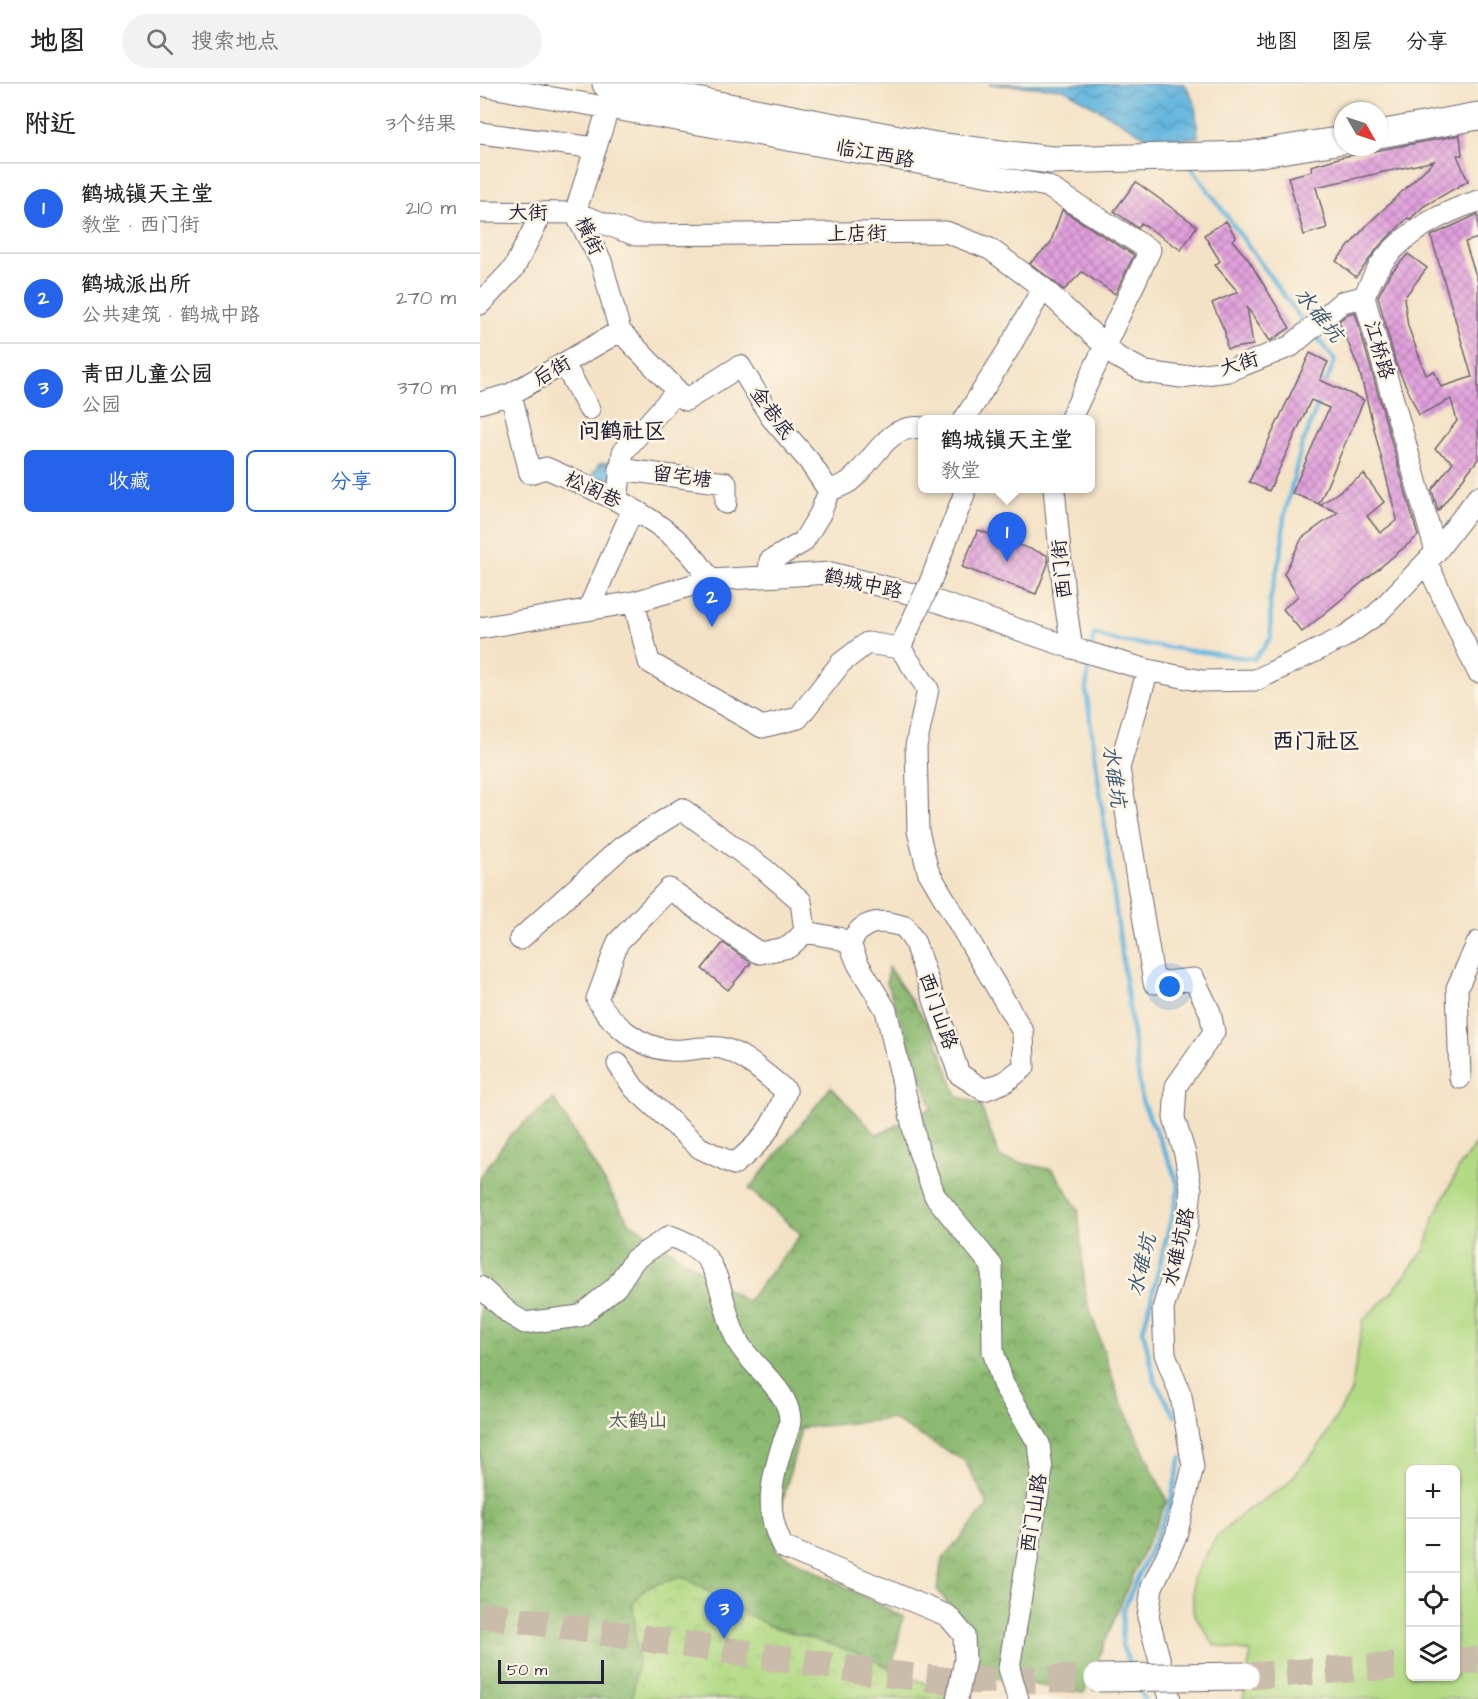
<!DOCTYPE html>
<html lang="zh">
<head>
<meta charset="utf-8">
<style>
  :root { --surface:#fff; --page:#f2f2f2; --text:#222; --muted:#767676; --line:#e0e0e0; --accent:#2563eb }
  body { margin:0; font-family:"Architects Daughter","LXGW WenKai TC",sans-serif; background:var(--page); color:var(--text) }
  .controls { position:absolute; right:18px; bottom:18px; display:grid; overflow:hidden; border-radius:9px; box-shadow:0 2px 4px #0004 }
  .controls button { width:54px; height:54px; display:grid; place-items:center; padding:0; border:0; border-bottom:2px solid var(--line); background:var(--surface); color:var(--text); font:30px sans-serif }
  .compass { position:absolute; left:854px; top:18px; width:54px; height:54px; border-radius:50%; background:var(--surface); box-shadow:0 2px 4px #0004; rotate:129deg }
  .scale { position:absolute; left:18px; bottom:15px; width:106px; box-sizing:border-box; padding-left:6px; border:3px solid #22223b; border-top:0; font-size:16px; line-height:21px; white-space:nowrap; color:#22223b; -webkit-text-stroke:4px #fcf5e5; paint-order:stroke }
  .you { position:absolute; left:690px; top:903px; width:21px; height:21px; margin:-15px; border:4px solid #fff; border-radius:50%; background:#1a73e8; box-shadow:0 0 0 9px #1a73e833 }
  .badge { display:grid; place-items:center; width:39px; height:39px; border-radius:50%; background:var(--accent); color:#fff; font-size:20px; font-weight:700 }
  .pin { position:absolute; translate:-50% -50px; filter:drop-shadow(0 2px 3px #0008) }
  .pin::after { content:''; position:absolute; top:32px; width:21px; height:18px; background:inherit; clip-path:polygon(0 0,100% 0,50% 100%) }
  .popup { position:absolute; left:438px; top:331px; width:177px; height:78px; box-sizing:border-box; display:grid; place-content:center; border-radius:9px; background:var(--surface); filter:drop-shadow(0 2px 4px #0005); font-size:20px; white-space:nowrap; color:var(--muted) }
  .popup b { font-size:22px; color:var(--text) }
  .popup::after { content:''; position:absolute; left:50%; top:100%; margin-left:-12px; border:12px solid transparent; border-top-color:var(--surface) }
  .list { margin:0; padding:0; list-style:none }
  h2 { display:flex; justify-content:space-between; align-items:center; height:78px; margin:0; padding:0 24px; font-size:26px }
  h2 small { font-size:20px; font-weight:400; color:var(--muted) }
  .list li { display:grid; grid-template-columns:39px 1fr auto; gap:18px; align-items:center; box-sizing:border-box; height:90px; padding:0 24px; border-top:2px solid var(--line) }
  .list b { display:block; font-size:22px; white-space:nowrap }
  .list p { margin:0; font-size:20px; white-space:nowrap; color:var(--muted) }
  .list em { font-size:20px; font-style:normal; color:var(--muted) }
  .actions { display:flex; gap:12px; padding:18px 24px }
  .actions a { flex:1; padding:14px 0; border:2px solid var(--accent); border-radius:9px; text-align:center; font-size:21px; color:var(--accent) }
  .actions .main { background:var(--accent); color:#fff }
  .icon { flex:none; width:33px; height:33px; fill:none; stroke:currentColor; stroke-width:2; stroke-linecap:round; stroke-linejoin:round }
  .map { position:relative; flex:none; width:998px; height:1615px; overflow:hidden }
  header { display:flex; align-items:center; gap:36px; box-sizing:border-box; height:84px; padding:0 30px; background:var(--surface); border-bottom:2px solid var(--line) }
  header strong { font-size:28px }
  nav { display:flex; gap:33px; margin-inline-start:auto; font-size:21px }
  .search { width:420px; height:54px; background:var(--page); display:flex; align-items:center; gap:15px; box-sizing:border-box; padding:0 21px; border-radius:33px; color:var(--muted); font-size:22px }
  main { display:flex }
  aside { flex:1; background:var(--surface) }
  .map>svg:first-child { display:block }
  .green { fill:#b2da84; stroke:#6a7e60; stroke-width:1.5; fill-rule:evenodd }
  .forest { fill:url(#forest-crowns); stroke:#586e56; stroke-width:1.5 }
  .park { fill:url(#park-crowns); stroke:#6a7e60; stroke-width:1.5 }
  .water { fill:url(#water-waves); stroke:#426c8c; stroke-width:1.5 }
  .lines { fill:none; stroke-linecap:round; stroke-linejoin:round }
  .stream { stroke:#62b5de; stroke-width:4.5 }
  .building { fill:url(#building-cross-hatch) }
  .major-tunnel { stroke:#cabcaa; stroke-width:27; stroke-dasharray:27 14; stroke-linecap:butt }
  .minor-casing { stroke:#6c656c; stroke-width:23 }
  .major-casing { stroke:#6c656c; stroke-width:29 }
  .minor { stroke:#fff; stroke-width:21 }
  .major { stroke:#fff; stroke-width:27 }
  .minor-bridge-casing { stroke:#6c656c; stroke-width:23; stroke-linecap:butt }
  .major-bridge-casing { stroke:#6c656c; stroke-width:29; stroke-linecap:butt }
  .minor-bridge { stroke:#fff; stroke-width:21 }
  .major-bridge { stroke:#fff; stroke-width:27 }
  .labels { text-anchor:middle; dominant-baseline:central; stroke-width:5; stroke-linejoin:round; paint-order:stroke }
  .street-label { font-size:20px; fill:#22223b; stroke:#fcf5e5 }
  .park-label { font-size:20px; fill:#4d5951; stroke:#fcf5e5 }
  .water-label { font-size:21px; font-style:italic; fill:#385574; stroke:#fcf5e5 }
  .quarter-label { font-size:22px; font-weight:bold; fill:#22223b; stroke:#fcf5e5 }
</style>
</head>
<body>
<header>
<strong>地图</strong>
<div class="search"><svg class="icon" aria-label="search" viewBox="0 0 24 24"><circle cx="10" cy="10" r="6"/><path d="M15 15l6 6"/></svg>搜索地点</div>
<nav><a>地图</a><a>图层</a><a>分享</a></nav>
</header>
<main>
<aside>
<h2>附近<small>3个结果</small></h2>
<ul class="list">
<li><span class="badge">1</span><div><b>鹤城镇天主堂</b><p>教堂 · 西门街</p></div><em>210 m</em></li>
<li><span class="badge">2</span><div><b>鹤城派出所</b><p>公共建筑 · 鹤城中路</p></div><em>270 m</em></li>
<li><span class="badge">3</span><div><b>青田儿童公园</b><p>公园</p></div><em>370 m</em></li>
</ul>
<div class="actions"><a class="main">收藏</a><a>分享</a></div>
</aside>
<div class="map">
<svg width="998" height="1615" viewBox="0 0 998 1615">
  <defs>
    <pattern id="forest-crowns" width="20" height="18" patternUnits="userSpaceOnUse" patternTransform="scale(1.5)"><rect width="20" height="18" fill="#8dba72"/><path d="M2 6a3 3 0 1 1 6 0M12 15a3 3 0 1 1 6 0" fill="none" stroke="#73975f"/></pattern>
    <pattern id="park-crowns" width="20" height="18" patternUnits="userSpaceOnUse" patternTransform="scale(1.5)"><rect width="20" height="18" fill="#b2da84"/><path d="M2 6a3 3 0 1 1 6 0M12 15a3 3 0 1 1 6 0" fill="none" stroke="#99bb73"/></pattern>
    <pattern id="water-waves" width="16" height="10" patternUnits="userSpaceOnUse" patternTransform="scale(1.5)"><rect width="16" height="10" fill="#62b5de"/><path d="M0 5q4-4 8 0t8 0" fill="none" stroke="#5093b5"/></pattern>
    <pattern id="building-cross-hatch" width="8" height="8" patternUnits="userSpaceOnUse" patternTransform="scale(1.5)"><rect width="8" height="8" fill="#e1a0dc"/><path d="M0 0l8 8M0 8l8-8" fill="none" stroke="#b682b4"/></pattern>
  </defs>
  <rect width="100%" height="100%" fill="#fcf5e5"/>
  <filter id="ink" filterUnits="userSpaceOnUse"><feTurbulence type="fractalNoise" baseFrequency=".0167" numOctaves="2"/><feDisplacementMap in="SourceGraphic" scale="12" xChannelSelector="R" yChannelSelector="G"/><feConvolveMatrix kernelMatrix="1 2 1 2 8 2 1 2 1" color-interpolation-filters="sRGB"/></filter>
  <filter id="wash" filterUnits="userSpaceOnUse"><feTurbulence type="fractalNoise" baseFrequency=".008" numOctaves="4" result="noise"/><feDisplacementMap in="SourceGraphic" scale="24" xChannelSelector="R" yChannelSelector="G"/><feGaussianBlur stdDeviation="1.35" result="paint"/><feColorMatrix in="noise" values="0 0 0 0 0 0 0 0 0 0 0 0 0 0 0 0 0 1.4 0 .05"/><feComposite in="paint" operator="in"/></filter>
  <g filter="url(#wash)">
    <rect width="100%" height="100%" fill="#f4e2c6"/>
    <path class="green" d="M 998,1058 L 998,1615 L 763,1615 L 771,1568 L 734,1561 L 713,1528 L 713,1494 L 737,1452 L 766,1427 L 805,1402 L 838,1364 L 871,1308 L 883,1236 L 913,1207 L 945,1165 L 955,1131 L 981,1080 ZM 930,1386 L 976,1386 L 976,1592 L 930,1592 Z"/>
    <path class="forest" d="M 408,883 L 454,949 L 477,1012 L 500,1020 L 520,1074 L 573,1086 L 598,1125 L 606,1214 L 639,1314 L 687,1417 L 655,1486 L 604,1609 L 497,1591 L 490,1549 L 457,1505 L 462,1476 L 508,1421 L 485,1377 L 412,1335 L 321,1344 L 299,1433 L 295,1466 L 423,1533 L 412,1584 C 326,1545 245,1534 153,1519 L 158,1578 L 152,1615 L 0,1615 L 0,1093 L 31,1050 L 74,1015 L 148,1137 L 267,1218 L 321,1150 L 269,1105 L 351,1003 L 397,1051 L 452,1024 L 407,899 Z"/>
    <path class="park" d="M 202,1493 L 287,1541 L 378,1569 L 479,1615 L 152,1615 L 158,1578 L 153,1519 L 167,1503 Z"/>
    <path class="water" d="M 508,0 L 705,0 L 715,20 L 718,53 L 675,58 L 584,5 Z
      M 137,377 L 131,408 L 109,396 L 119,380 Z"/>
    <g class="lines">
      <path class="stream" d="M 710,81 L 826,242
        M 834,250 L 855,276 L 844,304
        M 612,563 L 614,550 L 632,556 L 774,575 L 791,554 L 790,516 L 802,464 L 804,433 L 821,364 L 840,315
        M 610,574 L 606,605 L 662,1017 L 689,1076 L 699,1104 L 663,1247 L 675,1297 L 695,1332
        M 652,1585 L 642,1562 L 643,1526 L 689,1424 L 701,1373
        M 659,1604 L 664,1615"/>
    </g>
    <g id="blocks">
      <path class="building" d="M 980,51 L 982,71 L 977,71 L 988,97 L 944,122 L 930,135 L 928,134 L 900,161 L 876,193 L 856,177 L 888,140 L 954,77 L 836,103 L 847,144 L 824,151 L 808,93 L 832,87 L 831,82 L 862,73 Z
        M 656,98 L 717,142 L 701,166 L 661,139 L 658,144 L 634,127 Z
        M 582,126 L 654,171 L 635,210 L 602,188 L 584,206 L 550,179 L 570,160 Z
        M 998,130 L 998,154 L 985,158 L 998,198 L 998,375 L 958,427 L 952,406 L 973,378 L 955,365 L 977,337 L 971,315 L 939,331 L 916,280 L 898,213 L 909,191 L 928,170 L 947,184 L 924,214 L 928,242 L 946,291 L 954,287 L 961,303 L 992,293 L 951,152 Z
        M 746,137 L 756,153 L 752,156 L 768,175 L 810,244 L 790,257 L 767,223 L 773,261 L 747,265 L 745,248 L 732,219 L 758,208 L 735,181 L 740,177 L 724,151 Z
        M 875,228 L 938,452 L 822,548 L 803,525 L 818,512 L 804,490 L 822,454 L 858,428 L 840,421 L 884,390 L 904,418 L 887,432 L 900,449 L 917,436 L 879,285 L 859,237 L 868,230 Z
        M 830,269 L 848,278 L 840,296 L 884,316 L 839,420 L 812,409 L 849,324 L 831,316 L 789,407 L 769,398 Z
        M 498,446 L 567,471 L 568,480 L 556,510 L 482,483 Z
        M 243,859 L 271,879 L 248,906 L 222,885 Z"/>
    </g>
  </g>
  <g filter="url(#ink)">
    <use href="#blocks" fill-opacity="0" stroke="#6c656c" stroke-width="1.5"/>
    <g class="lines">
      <path class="major-tunnel" d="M 0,1530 L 392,1588 L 471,1597 L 618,1594
        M 976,1577 L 998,1576
        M 765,1592 L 930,1581"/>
      <defs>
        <path id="minor" d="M 0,1 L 567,102 L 670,166 L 590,336
          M 129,22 L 95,129 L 121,177 L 140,247 L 206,316 L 260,282 L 291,333 L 329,377 L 349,407 C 355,404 365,401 370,397 C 394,378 406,339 443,344
          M 0,49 L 116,64
          M 0,128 L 95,129 L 156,151 L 466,148 L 510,165 L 563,204 L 637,273 L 666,288 L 701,293 L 748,287 L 811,262 L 862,218 L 884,213
          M 0,220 L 34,184 L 62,129
          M 84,280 L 109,325
          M 31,310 L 50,389 L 66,384 C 126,411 195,436 230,496
          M 0,319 L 31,310 L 140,247
          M 484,336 L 528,266 L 563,204
          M 139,385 L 246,399 L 246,419
          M 574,404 L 584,511 L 592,564
          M 137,416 L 143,368 L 197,307
          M 956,468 L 884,213 C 889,202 894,189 901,180 C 923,149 963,128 998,117
          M 947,479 L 998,588
          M 289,491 L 290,477 L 323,458 L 340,430 L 349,407
          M 449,501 L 484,411 L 483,404
          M 154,518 L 169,578 L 282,643 L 318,634 L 361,579 L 387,559 L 420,564 L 448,605 L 436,662 L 438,747 L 448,787 L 543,948 L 544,983 L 525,998 L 504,1006 L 479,990 L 435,859 L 425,843 C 400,835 382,835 370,860 L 378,880 L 406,926 L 438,1065 L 455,1112 L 512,1182 L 513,1267 L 523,1300 L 559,1360 L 562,1386 L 529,1584 L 538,1615
          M 108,526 L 153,425
          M 0,544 L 154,518 L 230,496 L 351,489 L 444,513 L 592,564 L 668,586 L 722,597 L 776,596 L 864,553 L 897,530 L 956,468 L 998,413
          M 420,564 L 435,531
          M 668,586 L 639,684 L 674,899 L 714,895 L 730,928 L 734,948 L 696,1002 L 694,1034 L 705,1070 L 711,1105 L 707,1141 L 683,1225 L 685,1270 L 701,1312 L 713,1383 L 696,1452 L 672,1503 L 668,1533 L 690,1615
          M 325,848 L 358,854 L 370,860
          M 40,855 L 142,763 L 202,725 L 284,785 L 321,817 L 325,848 L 309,863 L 280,869 C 248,850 220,825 189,805 L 138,858 L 117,915 C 131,940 160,964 190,966 C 206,968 224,961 241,964 C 264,969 288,993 306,1007 C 295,1040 282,1059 254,1080 L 220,1064 L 154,1004 L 138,980
          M 980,994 L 977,904 L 998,858
          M 0,1203 L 30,1230 L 45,1239 L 100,1232 L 136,1203 L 155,1175 L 190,1152 C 203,1156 220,1165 228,1176 C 243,1198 245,1234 258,1258 C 271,1282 310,1307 310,1336 C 310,1344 305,1354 302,1362 C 291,1399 284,1427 303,1463 L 468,1532 L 484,1551 L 485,1576 L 477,1615"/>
        <path id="major" d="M 126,0 L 456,62 L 572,76 L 769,71 L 863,56
          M 899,50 L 998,32"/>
      </defs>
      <use href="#minor" class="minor-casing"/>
      <use href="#major" class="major-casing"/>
      <use href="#minor" class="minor"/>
      <use href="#major" class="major"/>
      <defs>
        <path id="minor-bridge" d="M 435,531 L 449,501"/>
        <path id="major-bridge" d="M 618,1594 L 765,1592"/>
      </defs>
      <use href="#minor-bridge" class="minor-bridge-casing"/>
      <use href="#major-bridge" class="major-bridge-casing"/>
      <use href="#minor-bridge" class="minor-bridge"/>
      <use href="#major-bridge" class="major-bridge"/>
    </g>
  </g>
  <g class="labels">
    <g class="street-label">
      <text transform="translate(395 70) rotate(10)">临江西路</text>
      <text x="48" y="129">大街</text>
      <text transform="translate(377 150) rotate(-1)">上店街</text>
      <text transform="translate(109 152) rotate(65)">横街</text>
      <text transform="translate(899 266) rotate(74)">江桥路</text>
      <text transform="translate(759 280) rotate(-17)">大街</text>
      <text transform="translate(72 287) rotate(-30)">后街</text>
      <text transform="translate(292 329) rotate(54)">金巷底</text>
      <text transform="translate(202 393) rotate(7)">留宅塘</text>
      <text transform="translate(113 406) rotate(25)">松阁巷</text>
      <text transform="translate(582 485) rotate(-96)">西门街</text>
      <text transform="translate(383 500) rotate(12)">鹤城中路</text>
      <text transform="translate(458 927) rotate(71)">西门山路</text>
      <text transform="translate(699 1163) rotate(-77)">水碓坑路</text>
      <text transform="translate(554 1429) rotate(-81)">西门山路</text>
    </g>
    <g class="park-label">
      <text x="158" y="1337">太鹤山</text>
    </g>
    <g class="water-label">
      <text transform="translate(839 231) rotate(51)">水碓坑</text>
      <text transform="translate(634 692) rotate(82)">水碓坑</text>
      <text transform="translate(662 1181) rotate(-76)">水碓坑</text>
    </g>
    <g class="quarter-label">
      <text x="142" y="347">问鹤社区</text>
      <text x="836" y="657">西门社区</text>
    </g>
  </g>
</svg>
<div class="controls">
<button>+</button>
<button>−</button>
<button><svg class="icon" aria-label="locate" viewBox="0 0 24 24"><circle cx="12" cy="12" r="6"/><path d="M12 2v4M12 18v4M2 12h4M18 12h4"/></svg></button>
<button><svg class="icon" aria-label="layers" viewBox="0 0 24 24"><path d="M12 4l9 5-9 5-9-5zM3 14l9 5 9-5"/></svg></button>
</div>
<svg class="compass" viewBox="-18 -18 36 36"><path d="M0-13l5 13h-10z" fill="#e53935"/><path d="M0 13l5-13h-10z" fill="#767676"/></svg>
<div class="scale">50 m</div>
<div class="you"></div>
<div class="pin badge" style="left:527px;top:478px">1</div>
<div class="popup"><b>鹤城镇天主堂</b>教堂</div>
<div class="pin badge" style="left:232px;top:543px">2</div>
<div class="pin badge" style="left:244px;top:1555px">3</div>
</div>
</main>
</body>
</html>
